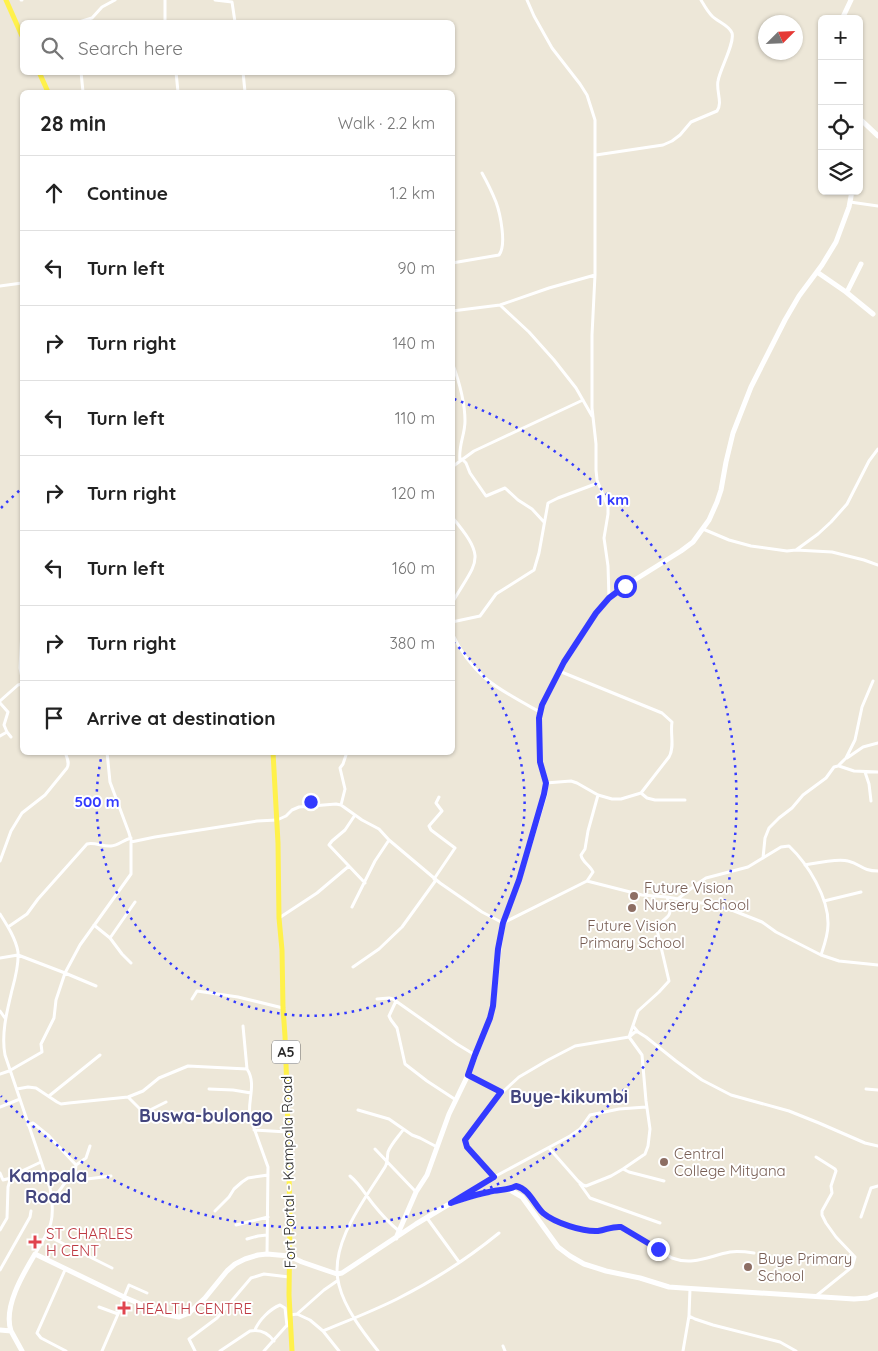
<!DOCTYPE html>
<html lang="en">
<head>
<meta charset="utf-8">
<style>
  :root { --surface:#fff; --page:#f2f2f2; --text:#222; --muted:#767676; --line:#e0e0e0 }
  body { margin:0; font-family:Quicksand,sans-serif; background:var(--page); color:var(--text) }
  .controls { position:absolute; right:15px; top:15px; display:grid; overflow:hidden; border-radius:8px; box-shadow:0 1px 4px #0004 }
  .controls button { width:45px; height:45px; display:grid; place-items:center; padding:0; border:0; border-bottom:1px solid var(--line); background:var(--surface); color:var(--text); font:25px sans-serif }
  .compass { position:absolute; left:758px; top:15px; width:45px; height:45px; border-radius:50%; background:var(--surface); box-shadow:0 1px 4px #0004; rotate:66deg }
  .stop { position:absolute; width:15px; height:15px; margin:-11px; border:4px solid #333aff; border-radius:50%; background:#fff }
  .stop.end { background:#333aff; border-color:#fff; box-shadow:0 1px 5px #0008 }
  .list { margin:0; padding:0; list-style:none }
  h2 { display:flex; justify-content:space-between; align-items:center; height:65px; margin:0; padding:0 20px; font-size:21px }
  h2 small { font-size:16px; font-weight:400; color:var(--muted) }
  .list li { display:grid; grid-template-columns:32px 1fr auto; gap:15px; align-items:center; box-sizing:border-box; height:75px; padding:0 20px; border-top:1px solid var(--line) }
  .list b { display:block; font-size:19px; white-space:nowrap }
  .list em { font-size:16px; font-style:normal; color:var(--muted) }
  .icon { flex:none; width:28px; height:28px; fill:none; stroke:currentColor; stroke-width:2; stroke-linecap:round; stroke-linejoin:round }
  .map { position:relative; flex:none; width:878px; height:1351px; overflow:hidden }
  .search { position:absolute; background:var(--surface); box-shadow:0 1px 4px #0004; left:20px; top:20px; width:435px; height:55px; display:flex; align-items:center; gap:12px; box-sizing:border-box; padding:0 18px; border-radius:8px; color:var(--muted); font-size:19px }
  .panel { position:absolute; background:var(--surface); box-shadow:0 1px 4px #0004; left:20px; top:90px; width:435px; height:665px; border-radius:8px }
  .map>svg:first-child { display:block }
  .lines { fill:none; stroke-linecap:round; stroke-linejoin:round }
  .street { stroke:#fff; stroke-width:3 }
  .secondary { stroke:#fff; stroke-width:5 }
  .primary { stroke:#fff14b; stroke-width:5 }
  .route { stroke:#333aff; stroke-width:6 }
  .ring { fill:none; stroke:#333aff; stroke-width:2.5; stroke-dasharray:2.5 5 }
  .education-dot { fill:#8d6e63; stroke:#fff; stroke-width:2 }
  .health-dot { fill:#e0444e; stroke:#fff; stroke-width:2 }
  .labels { text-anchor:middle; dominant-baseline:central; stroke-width:4; stroke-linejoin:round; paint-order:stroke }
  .shield { fill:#fff; stroke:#696969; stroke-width:1 }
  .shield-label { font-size:14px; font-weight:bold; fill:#292929 }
  .education-label { font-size:15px; fill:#785e54; stroke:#fff; text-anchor:start }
  .street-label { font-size:15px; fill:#292929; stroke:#fff }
  .health-label { font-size:15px; fill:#be3a42; stroke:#fff; text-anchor:start }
  .quarter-label { font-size:18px; font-weight:bold; fill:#44467e; stroke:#fff }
  .centre { fill:#333aff; stroke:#fff; stroke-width:2.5 }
  .ring-label { font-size:15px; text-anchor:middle; font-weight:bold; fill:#333aff; stroke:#fff; stroke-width:4; stroke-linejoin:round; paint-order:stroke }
</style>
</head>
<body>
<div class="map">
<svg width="878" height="1351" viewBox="0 0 878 1351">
  <rect width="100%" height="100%" fill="#ede7d8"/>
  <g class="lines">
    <path class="street" d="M 21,0 L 22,0
      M 165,0 L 165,22
      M 215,0 L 232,2 L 235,22
      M 527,0 L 534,16 L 552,48 L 580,84 L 587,95 L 595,120 L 595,275 L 592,335 L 592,408 L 596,444 L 596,470 L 597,480 L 608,507 L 608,514 L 604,538 L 608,566 L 609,598
      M 79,22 L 92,18 L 102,7 L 115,0
      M 81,72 L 83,92
      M 176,72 L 178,92
      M 243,72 L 245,92
      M 596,155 L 663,145 L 672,141 L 680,135 L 691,122 L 717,111 C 723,103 716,91 718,81 C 720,69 735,43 732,33 C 729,25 718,22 712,16 C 707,11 704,5 701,0
      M 850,202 L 878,206
      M 452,263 L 499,255 C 507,245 500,213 496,202 C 492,192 487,182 482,173
      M 0,286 L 22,283
      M 501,306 L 529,332 L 554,360 L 576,388 L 592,416
      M 452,311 L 500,305 L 549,288 L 595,275
      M 452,362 C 459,381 465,401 465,421 C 465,435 458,446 460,461
      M 462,459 L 466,463 L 470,473 L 486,496 L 505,488 L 518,500 L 532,509 L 544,522
      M 452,467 L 474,451 L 583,400
      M 452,517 C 488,560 477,560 452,603
      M 703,529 L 729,540 L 751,546 L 787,551 L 796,550 L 832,552 L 864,560 L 878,565
      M 796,550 L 818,534 L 831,522 L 847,504 L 869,461 L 878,449
      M 452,622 L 480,616 L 496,594 L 534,570 L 539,553 L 548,503 L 558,498 L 598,483
      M 22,630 L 20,668 L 22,678
      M 452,633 C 472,677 500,690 540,712
      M 0,701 L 18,685 L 22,684
      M 0,703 L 8,712 L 4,725 L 7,732
      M 0,736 L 7,732 L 11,737
      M 107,752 L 110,782 L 129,833 L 131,840
      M 847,758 L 863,747 L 878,743
      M 839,766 L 854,771 L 878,772
      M 865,772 L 869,784 L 871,801
      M 546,783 L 571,781 L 577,783 L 598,795 L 612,799 L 621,799 L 641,793 L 669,757 C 675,747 670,734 672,722 L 662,713 L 559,671
      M 641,793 L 647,798 L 655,800 L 685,800
      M 341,805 L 345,789 L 340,768 L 343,764 L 347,752
      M 355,815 L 345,830 L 332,841 L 329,845 L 365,883
      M 763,858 L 765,838 L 769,828 L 779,818 L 792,808 L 803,795 L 826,778 L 834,767 L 838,766 L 846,758 L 855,740 L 862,707 L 873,681
      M 0,861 L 11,831 L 22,813 L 45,795 L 67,768 C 70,763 67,758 65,752
      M 805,865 C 816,863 838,858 848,861 C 861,864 862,871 878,871
      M 434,879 L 455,848 L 431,830 L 429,826 L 442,811 L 436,803 L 439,797
      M 587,881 L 593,872 C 590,865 582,862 581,855 L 585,849 L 588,831 L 598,795
      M 679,898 L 697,884 L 706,878 L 748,867 L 781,847 L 789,846 C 808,864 829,898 828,925 C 828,935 824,946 821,955
      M 824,901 L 861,892
      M 352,907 L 375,861 L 389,840
      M 0,914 C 7,925 16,939 18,952 C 19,965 15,979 12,990 C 7,1011 1,1034 5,1055 L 50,1188 C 56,1220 51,1228 35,1254
      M 279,918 L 317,893 L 349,866
      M 94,925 L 110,938 L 122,954 L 131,963
      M 8,927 L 27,914 L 38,899 L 87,844 C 95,842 103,847 111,846 C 119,845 123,840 131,838
      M 110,938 L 135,902
      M 0,958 L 18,955 L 65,973 L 80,945 L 131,874 L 131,842 L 155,837 L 257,821 L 277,820 L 286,816 L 292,810 L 299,807 L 336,804 L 341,805 L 362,820 L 379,829 L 389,840 L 440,883 L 482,912 L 503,923 L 587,881 L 642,895 L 667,897 L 724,907 L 762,922 L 776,932 L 821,955 L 839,961 L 878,965
      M 353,967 L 379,949 L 402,927 L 436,880
      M 192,999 L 197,991 L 238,997 L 283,1008
      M 377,999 L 389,998 L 393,999 L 457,1044 L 475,1055
      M 396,1001 L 389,1016 L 391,1020 L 397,1028 L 405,1064 L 427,1081 L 456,1100
      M 0,1011 L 5,1018
      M 243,1026 L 247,1069
      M 633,1026 L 638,1032 L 646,1037 L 676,1061 L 702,1080 L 731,1095 L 789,1111 L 819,1123 L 865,1143 L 878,1146
      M 0,1074 L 9,1071 L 42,1052 L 41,1044 L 54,1018 L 56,1000 L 65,973 L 96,986
      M 468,1075 L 501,1092
      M 17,1089 L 28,1087 L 36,1088 L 57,1102 L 61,1104 L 69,1103 L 128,1097 L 143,1091 L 159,1078 L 188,1066 L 247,1069 C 257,1084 247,1101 250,1117 L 268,1167 L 267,1254
      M 209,1089 L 233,1090 L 251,1093
      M 866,1089 L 878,1090
      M 49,1096 L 100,1055
      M 128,1097 L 144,1113 L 166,1102
      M 0,1107 L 20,1099
      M 358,1110 L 389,1119 L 412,1135 L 420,1138 L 437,1147
      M 28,1125 L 33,1123 L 49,1136 L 76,1165
      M 254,1130 L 287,1132
      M 549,1148 L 578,1181 L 583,1185 L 586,1186 L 611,1176 L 623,1169 L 645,1154 L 648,1146 L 650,1129 L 646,1101 L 642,1055 L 629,1037 L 638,1011 L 659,992 L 669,981 L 657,930 C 662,913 676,924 667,897
      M 375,1149 L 416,1192
      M 623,1169 L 629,1172 L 664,1181
      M 0,1173 L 3,1180 L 11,1178
      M 350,1176 C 361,1185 364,1193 373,1204 C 381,1214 389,1223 399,1231
      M 494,1177 L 467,1147 L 465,1144 L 465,1140 L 496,1098 L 519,1077 L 548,1060 L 575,1046 L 629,1037 L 635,1032 L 637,1032
      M 70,1178 L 75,1173 L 76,1165 L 86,1158 L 90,1146
      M 580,1184 L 590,1198 L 660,1223
      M 510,1190 L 516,1186 C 529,1189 534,1205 544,1213 C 549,1218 558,1221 565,1224 C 574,1227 586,1230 595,1231 C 607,1231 613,1224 626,1229 L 672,1258 C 693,1266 709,1256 730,1252 C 738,1251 747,1252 754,1253
      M 52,1197 C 60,1194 62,1184 69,1179 L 79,1180 L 111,1176
      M 456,1200 L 494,1177 L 570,1136 L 580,1129 L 590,1115 L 619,1109 L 646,1107
      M 215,1211 L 229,1197 L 234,1189 L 242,1182 L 248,1178 L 268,1175
      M 861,1217 L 871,1188 L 878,1186
      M 427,1218 L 459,1262
      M 236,1225 L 268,1217
      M 0,1230 L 7,1218 L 8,1187 L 11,1177 L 24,1170 L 41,1162
      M 46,1235 L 112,1268
      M 247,1239 L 258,1236 L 267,1235
      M 0,1270 L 30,1217 L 31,1211
      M 65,1270 L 37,1333 L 41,1338 L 66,1351
      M 816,1296 L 852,1267 L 855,1257 L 836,1237 L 826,1223 L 822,1215 L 822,1211 L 832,1193 L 831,1186 L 836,1171 L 835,1169 L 816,1157
      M 124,1297 L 129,1285 L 147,1293
      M 99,1307 L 118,1314
      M 297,1314 L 310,1320 L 323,1331 L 339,1351
      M 290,1315 L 297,1314 L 324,1290 L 337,1281
      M 689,1316 L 695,1319 L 713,1325 L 780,1342 L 796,1351
      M 255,1330 C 259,1320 270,1309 280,1305 L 285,1308 L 287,1326
      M 323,1331 C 347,1321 373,1311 397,1299 C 433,1281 467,1259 499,1233
      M 503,1346 L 505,1351
      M 102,1351 L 125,1298
      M 195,1351 L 189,1339 L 217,1318 L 251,1278 L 264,1274 L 289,1277
      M 220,1351 L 250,1331 C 260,1329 268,1333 274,1341
      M 264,1351 L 288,1324
      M 378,1351 C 363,1332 345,1309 339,1285 C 328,1245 365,1199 385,1167 C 388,1162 387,1157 388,1152 C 391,1144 398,1137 403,1130
      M 683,1351 L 689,1316 L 690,1289"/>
    <path class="secondary" d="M 842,19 L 851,0
      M 859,118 L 878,136
      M 817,272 L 846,292 L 848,290 L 861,264
      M 846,292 L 873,314
      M 396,1238 L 416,1192 L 427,1175 L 449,1114 L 468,1075 L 490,1018 L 493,1006 L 499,949 L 503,923 L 519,880 L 545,794 L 546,783 L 540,762 L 539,718 L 542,705 L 559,671 L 596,613 L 609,598 L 625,586 L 681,551 L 693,542 L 709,520 L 717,502 L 721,490 L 726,462 L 733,433 L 751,387 L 785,320 L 799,296 L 822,265 L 836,242 L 849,207 L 852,191
      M 0,1330 L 11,1331 L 22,1351
      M 11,1331 C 3,1307 23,1274 35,1254 L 126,1298 L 164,1314 L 179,1317 L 189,1313 L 205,1298 L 227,1271 L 235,1264 L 245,1259 L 258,1255 L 267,1254 L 289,1256 L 302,1262 L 337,1274 L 342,1273 L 416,1224 L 451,1203 L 473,1196 L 502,1189 L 510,1190 L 522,1197 L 558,1247 L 570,1256 L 584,1264 L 606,1271 L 640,1278 L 669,1287 L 683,1288 L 854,1299 L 868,1298 L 878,1294"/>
    <path class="primary" d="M 6,0 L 22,36
      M 39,72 L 48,92
      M 273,752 L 278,843 L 279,918 L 282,950 L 283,1008 L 285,1036 L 287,1092 L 290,1218 L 289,1295 L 292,1351"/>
  </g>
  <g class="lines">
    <path class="route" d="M 625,586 L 609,598 L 596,613 L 564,662 L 542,705 L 539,718 L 540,762 L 546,783 L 544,794 L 519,880 L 503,923 L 498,949 L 493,1006 L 490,1018 L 475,1055 L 468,1075 L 501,1092 L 465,1140 L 467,1147 L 494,1177 L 451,1203 C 463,1199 476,1194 489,1192 C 498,1189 508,1191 516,1186 C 529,1189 534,1204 543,1213 C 555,1223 583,1232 598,1231 C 606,1230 613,1226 621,1227 L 658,1249"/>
  </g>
  <g class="ring">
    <path d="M453 642A214 214 0 1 1 102 754"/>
    <path d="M1 508A427 427 0 0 1 20 490M454 399A427 427 0 1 1 1 1096"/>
  </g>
  <g class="education-dot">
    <circle cx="634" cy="896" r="5"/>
    <circle cx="632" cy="908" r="5"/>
    <circle cx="664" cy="1162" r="5"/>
    <circle cx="748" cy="1267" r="5"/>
  </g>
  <g class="health-dot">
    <path d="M32.5 1234.5h5v5h5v5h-5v5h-5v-5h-5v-5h5z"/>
    <path d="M121.5 1300.5h5v5h5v5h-5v5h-5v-5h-5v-5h5z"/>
  </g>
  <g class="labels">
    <rect class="shield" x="272" y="1040.5" width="28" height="23" rx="4"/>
    <g class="shield-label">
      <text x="286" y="1052">A5</text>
    </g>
    <g class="education-label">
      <text x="644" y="887">Future Vision<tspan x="644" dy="17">Nursery School</tspan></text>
      <text x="632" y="925" text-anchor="middle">Future Vision<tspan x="632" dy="17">Primary School</tspan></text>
      <text x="674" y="1153">Central<tspan x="674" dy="17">College Mityana</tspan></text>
      <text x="758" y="1258">Buye Primary<tspan x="758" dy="17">School</tspan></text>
    </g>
    <g class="street-label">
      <text transform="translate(288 1172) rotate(-91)">Fort Portal - Kampala Road</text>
    </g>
    <g class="health-label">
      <text x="46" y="1233">ST CHARLES<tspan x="46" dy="17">H CENT</tspan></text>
      <text x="135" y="1308">HEALTH CENTRE</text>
    </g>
    <g class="quarter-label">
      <text x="569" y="1096">Buye-kikumbi</text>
      <text x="206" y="1115">Buswa-bulongo</text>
      <text x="48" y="1175">Kampala<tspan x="48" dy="21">Road</tspan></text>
    </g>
  </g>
  <circle cx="311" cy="802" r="8" class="centre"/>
  <g class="ring-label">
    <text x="613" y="505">1 km</text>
    <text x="97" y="807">500 m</text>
  </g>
</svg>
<div class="controls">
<button>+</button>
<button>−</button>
<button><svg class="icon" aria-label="locate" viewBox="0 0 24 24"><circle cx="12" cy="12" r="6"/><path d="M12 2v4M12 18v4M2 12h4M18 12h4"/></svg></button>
<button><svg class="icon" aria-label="layers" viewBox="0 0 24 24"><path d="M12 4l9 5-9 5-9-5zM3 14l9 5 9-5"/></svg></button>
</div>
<svg class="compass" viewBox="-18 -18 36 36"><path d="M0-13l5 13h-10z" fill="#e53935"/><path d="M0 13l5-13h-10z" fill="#767676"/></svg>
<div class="stop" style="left:625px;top:586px"></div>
<div class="stop end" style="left:658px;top:1249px"></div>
<div class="search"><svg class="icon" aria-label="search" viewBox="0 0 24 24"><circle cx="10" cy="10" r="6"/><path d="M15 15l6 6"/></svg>Search here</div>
<section class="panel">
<h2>28 min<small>Walk · 2.2 km</small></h2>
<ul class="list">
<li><svg class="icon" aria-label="ahead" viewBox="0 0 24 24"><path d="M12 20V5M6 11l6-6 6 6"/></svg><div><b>Continue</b></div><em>1.2 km</em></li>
<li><svg class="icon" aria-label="left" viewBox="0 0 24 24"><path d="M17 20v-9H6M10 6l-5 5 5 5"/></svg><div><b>Turn left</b></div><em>90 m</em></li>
<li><svg class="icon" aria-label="right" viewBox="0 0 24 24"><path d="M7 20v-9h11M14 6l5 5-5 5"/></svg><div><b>Turn right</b></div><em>140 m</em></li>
<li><svg class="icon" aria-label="left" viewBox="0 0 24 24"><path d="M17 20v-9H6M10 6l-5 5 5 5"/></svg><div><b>Turn left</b></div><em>110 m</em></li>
<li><svg class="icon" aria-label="right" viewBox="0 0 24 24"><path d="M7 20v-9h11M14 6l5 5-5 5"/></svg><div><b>Turn right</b></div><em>120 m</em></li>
<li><svg class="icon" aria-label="left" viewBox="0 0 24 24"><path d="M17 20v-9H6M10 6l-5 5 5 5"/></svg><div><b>Turn left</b></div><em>160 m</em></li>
<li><svg class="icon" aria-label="right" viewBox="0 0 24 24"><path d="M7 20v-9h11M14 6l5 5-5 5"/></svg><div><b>Turn right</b></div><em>380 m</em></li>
<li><svg class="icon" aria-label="arrive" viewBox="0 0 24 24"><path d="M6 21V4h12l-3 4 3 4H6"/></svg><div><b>Arrive at destination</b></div></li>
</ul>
</section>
</div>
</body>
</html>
